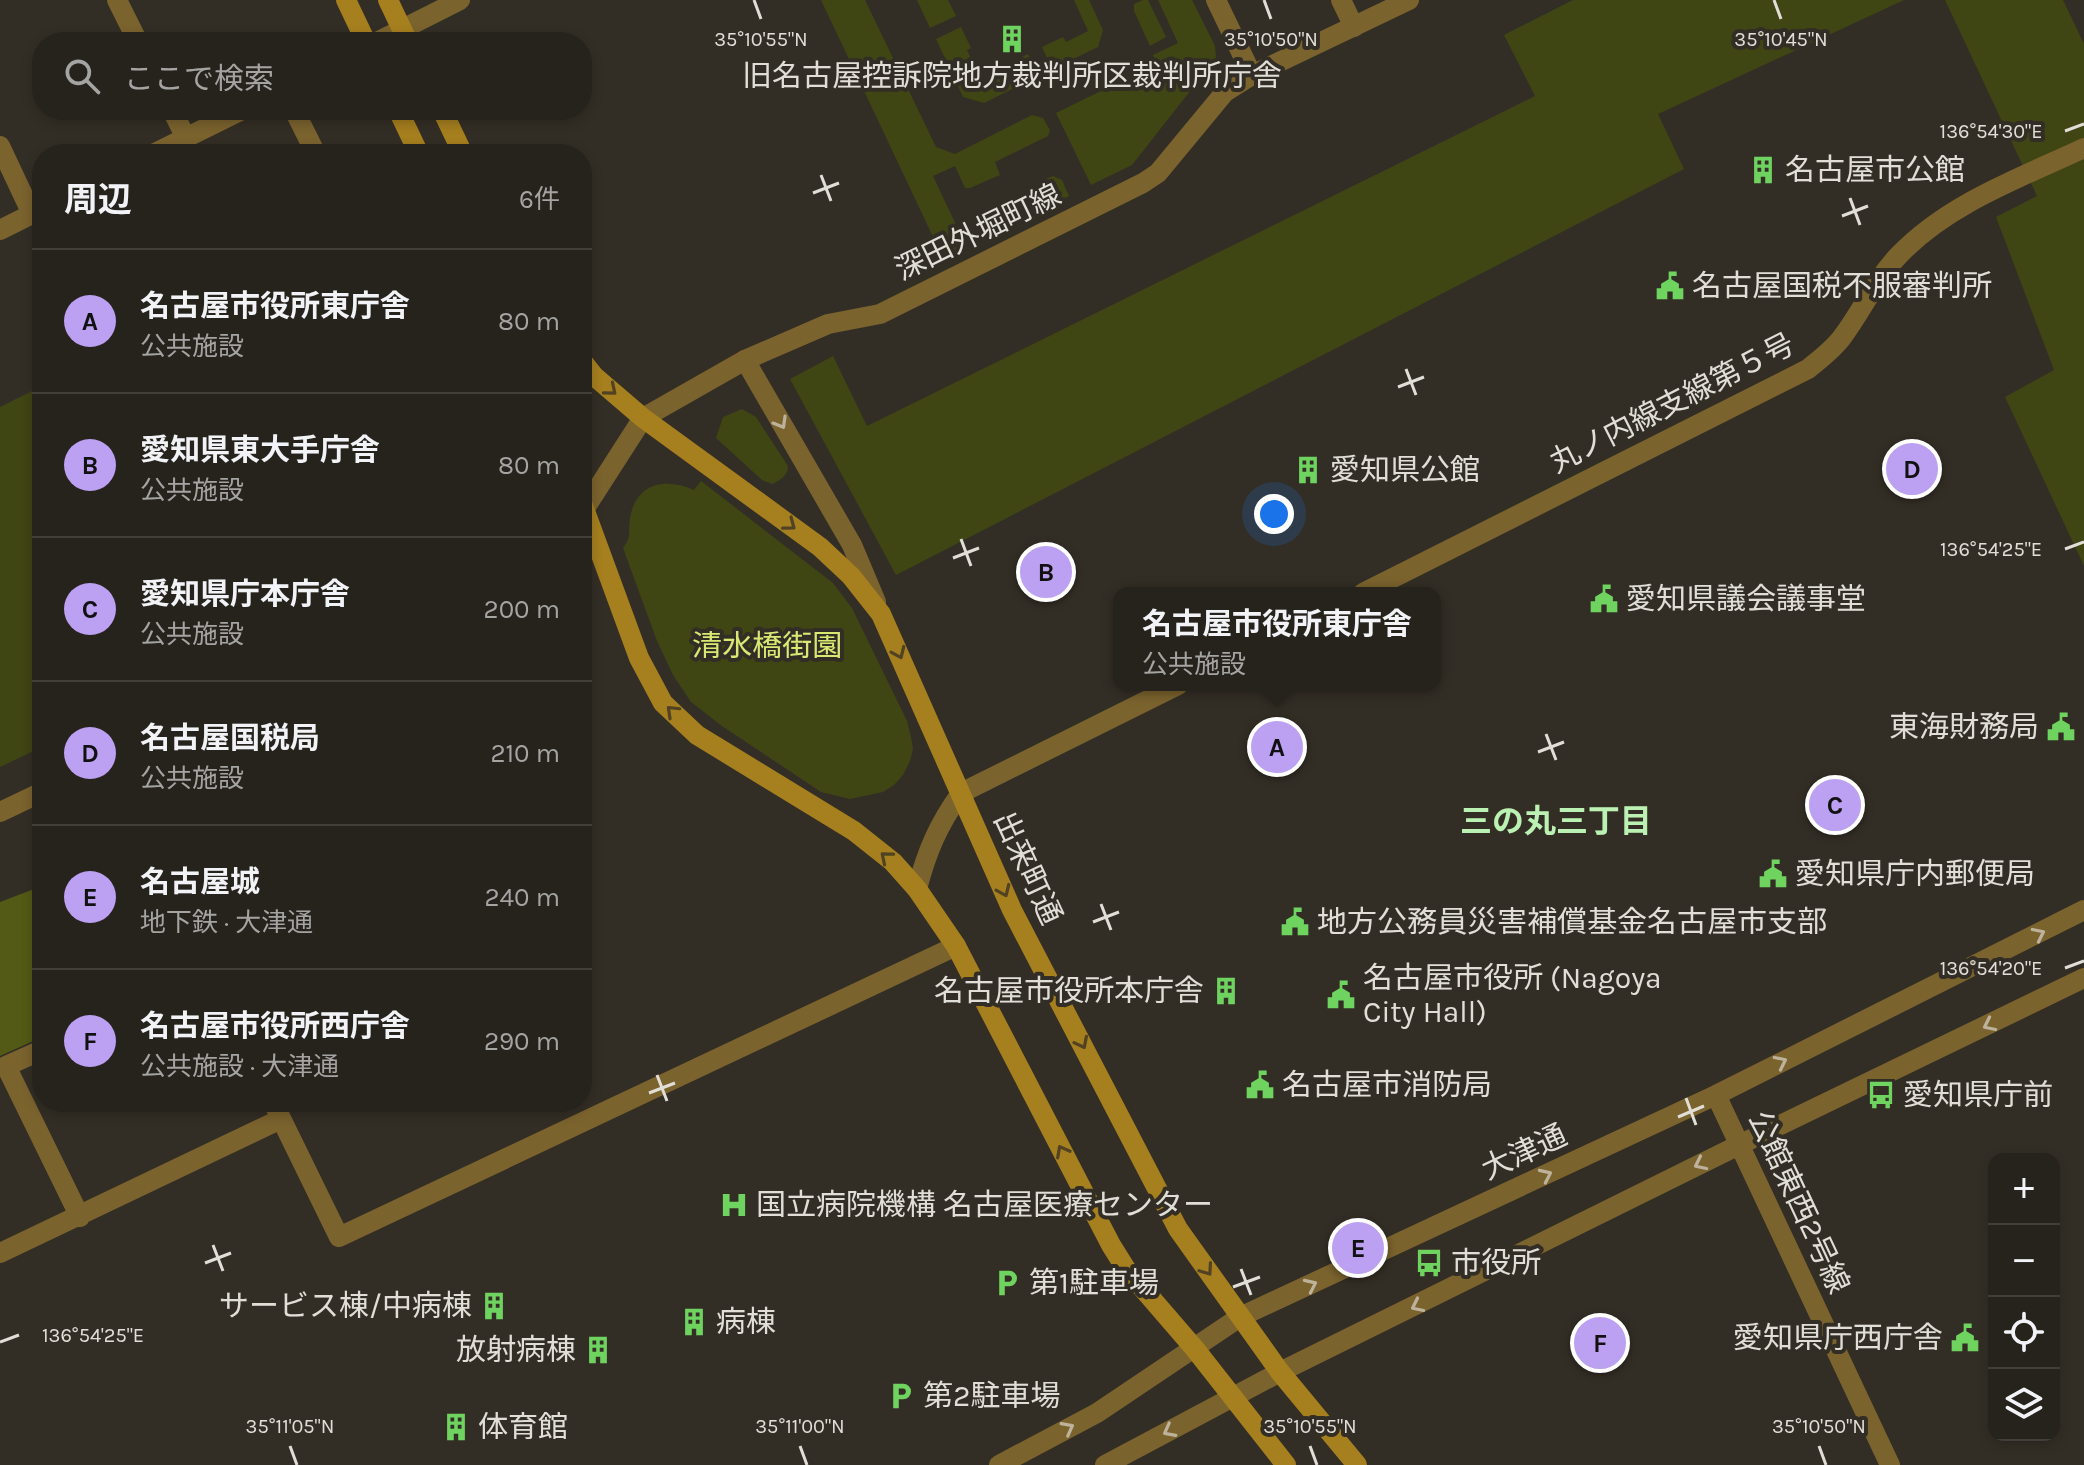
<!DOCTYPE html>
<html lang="ja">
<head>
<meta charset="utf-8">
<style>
  :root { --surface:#26221c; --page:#322f29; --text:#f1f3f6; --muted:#a4a4a3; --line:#423f3b; --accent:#bca0f2 }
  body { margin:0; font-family:Karla,"Noto Sans JP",sans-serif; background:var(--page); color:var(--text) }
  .controls { position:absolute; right:24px; bottom:24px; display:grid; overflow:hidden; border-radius:16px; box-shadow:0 4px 12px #0003 }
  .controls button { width:72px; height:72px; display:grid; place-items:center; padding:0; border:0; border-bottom:2px solid var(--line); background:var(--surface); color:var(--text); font:40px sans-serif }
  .you { position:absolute; left:1274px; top:514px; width:28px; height:28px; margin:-20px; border:6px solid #fff; border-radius:50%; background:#1a73e8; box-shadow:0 0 0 12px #1a73e833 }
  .badge { display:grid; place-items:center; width:52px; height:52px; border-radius:50%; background:var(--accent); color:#111; font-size:26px; font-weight:700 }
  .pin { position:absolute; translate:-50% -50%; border:4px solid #fff; box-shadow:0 2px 8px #0006 }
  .popup { position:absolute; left:1113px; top:587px; width:328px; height:104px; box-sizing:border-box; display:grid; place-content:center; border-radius:16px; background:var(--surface); filter:drop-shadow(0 2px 6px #0005); font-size:26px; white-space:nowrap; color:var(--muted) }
  .popup b { font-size:30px; color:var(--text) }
  .popup::after { content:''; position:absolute; left:50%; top:100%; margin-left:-16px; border:16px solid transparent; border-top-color:var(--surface) }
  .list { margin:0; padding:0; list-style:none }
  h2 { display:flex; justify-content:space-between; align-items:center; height:104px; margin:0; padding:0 32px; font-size:34px }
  h2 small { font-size:26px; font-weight:400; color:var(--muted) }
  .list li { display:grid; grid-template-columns:52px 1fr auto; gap:24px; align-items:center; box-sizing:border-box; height:144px; padding:0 32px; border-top:2px solid var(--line) }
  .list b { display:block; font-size:30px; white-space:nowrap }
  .list p { margin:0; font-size:26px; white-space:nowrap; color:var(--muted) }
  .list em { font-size:26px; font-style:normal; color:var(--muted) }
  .icon { flex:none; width:44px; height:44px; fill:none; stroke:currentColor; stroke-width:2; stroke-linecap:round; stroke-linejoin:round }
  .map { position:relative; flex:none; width:2084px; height:1465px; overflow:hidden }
  .search { position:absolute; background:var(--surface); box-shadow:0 4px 12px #0003; left:32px; top:32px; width:560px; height:88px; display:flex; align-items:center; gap:20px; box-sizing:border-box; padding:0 28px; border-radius:32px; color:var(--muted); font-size:30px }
  .panel { position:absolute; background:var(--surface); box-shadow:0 4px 12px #0003; left:32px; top:144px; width:560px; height:968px; border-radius:32px }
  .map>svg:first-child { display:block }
  .green { fill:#404514 }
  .forest { fill:#535a15 }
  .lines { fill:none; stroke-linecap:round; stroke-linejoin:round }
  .minor { stroke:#7b632e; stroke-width:20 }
  .tertiary { stroke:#7b632e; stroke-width:20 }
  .secondary { stroke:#a67f1e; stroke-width:20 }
  .oneway { stroke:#504223 }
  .oneway2 { stroke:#bdb39c }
  .ticks { fill:none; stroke:#e1ded8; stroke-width:3 }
  .labels { text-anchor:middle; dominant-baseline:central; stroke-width:8; stroke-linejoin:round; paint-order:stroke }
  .poi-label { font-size:30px; fill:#e1ded8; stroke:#332e25; text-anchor:start }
  .street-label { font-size:30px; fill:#e1ded8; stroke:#332e25 }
  .park-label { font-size:30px; fill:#d9e873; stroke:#332e25 }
  .neighbourhood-label { font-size:32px; font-weight:bold; fill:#bbf1b2; stroke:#332e25 }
  .ticks-label { font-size:20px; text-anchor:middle; fill:#e1ded8; stroke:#332e25; stroke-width:8; stroke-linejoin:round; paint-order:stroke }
</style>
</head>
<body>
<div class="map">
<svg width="2084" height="1465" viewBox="0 0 2084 1465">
  <rect width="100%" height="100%" fill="#332e25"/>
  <path class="green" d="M 821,0 L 865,0 L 936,147 L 955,154 L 1032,115 L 1043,118 L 1050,130 L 1048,136 L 995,162 L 1000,175 L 970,188 L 965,188 L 955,166 L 933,176 L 967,248 L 944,260 Z
    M 917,0 L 948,0 L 956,16 L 930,28 Z
    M 1074,0 L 1089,0 L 1103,30 L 1098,47 L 1052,69 L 1042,47 L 1063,37 L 1066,42 L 1088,31 Z
    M 1143,0 L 1148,0 L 1166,37 L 1150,46 L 1134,11 L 1134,4 Z
    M 1158,0 L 1192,0 L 1215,46 L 1216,58 L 1132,165 L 1091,185 L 1056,113 L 1156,64 L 1153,55 L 1178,43 Z
    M 1573,0 L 1904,0 L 1658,114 L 1684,169 L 896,575 L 790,379 L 833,356 L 867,426 L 1535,96 L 1504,35 Z
    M 1945,0 L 2063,0 L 2084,44 L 2084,566 L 2005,397 L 2054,370 L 1996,217 L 2037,196 Z
    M 961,27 L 971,48 L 967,50 L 982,82 L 1008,70 L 1006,64 L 1028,54 L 1039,76 L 984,103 L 963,97 L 936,39 Z
    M 1053,176 L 1062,180 L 1069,196 L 989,236 L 981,219 L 983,212 L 993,207 L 997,219 L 1048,195 L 1041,181 Z
    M 42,386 L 42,747 L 0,767 L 0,407 Z
    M 742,409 L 756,417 L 788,466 C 788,476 780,480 772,484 L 762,480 L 716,438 L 723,417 Z
    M 701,481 L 833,583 L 852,608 L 907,721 L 911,737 L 913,749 L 910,761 L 903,775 L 894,785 L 883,792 L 850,799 L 821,792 L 722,726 L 691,702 L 673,675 L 657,641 L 623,548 C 632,536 628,533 630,518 C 636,483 665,477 694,490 Z"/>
  <path class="forest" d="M 42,886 L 42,1037 L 0,1056 L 0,902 Z"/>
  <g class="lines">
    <path class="minor" d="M 117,0 L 138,42
      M 1341,0 L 1354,27
      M 377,42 L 460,0
      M 172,110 L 186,138
      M 294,110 L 316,154
      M 0,146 L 32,214
      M 153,154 L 242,110
      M 0,230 L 42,209
      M 745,360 L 852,545 L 876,602
      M 42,1050 L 6,1066 L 80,1217
      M 273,1102 L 339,1237 L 956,946
      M 0,1253 L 281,1119"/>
    <path class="tertiary" d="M 1216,0 L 1252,75
      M 582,513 L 643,418 L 745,360 L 828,324 L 880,314 L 1143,183 L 1158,173 L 1225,92 L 1252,75 L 1409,0
      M 1363,593 L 1808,369 C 1820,359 1834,349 1843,336 C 1863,309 1876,279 1899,255 C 1949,203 2020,178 2084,148
      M 0,812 L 42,792
      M 917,889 C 927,851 938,825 961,793 L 1178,685
      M 1716,1095 L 1890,1465
      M 999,1465 L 1097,1413 L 1240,1317 L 1716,1095 L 2084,910
      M 1105,1465 L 1280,1372 L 1739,1145 L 2084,978"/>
    <path class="secondary" d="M 346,0 L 366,42
      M 388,0 L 408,42
      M 398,110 L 419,154
      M 442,110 L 463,154
      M 582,361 L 594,376 L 643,418 L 820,547 L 851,576 L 881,614 L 1012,910 L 1178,1229 L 1280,1372 L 1357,1465
      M 582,503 L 639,658 L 663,703 L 697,735 L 854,831 L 893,862 L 917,889 L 956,946 L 1111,1245 L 1126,1269 L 1195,1349 L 1286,1465"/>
  </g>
  <defs><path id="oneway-chevron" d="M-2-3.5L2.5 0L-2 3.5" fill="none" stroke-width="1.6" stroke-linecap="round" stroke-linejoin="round" transform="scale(2)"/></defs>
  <g class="oneway">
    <use href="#oneway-chevron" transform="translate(611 390) rotate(40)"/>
    <use href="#oneway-chevron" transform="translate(790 525) rotate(37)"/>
    <use href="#oneway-chevron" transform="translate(899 653) rotate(66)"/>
    <use href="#oneway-chevron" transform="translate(672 711) rotate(-136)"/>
    <use href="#oneway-chevron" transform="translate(886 857) rotate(-140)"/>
    <use href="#oneway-chevron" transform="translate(1004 891) rotate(66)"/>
    <use href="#oneway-chevron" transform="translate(1082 1043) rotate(63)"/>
    <use href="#oneway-chevron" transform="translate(1062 1151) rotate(-118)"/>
    <use href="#oneway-chevron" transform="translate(1207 1270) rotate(55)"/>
  </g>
  <g class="oneway2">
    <use href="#oneway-chevron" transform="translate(781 423) rotate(60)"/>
    <use href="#oneway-chevron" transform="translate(2039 934) rotate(-26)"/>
    <use href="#oneway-chevron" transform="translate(1989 1025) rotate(154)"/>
    <use href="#oneway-chevron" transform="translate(1781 1062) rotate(-26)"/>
    <use href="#oneway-chevron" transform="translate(1700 1164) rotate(154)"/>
    <use href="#oneway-chevron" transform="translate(1546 1175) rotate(-25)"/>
    <use href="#oneway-chevron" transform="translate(1311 1285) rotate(-25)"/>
    <use href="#oneway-chevron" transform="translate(1417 1306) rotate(154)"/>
    <use href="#oneway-chevron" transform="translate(1068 1428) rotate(-28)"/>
    <use href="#oneway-chevron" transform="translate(1169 1431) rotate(152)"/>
  </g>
  <path class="ticks" d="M 754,0 L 761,19M 1264,0 L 1271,19M 1774,0 L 1781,19M 2065,131 L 2084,124M 821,175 L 831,201M 813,193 L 839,183M 1850,198 L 1860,225M 1842,216 L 1868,206M 1406,369 L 1416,395M 1398,387 L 1424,377M 961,539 L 971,566M 2065,549 L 2084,542M 953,558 L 979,548M 1546,734 L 1556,760M 1538,752 L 1564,742M 1101,904 L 1111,930M 1093,922 L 1119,912M 2065,968 L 2084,961M 657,1075 L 667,1101M 649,1093 L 675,1083M 1686,1098 L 1696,1125M 1678,1117 L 1704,1106M 213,1245 L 223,1271M 205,1263 L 231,1253M 1241,1269 L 1251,1295M 1233,1287 L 1260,1277M 0,1342 L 19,1335M 290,1446 L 297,1465M 800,1446 L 807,1465M 1310,1446 L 1317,1465M 1819,1446 L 1826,1465"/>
  <defs>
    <symbol id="building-bare" viewBox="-9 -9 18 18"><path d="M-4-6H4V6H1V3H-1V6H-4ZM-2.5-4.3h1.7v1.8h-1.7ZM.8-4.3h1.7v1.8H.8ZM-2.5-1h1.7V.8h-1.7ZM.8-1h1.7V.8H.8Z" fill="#6fd360" stroke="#332e25" stroke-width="2.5" paint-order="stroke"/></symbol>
    <symbol id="civic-bare" viewBox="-9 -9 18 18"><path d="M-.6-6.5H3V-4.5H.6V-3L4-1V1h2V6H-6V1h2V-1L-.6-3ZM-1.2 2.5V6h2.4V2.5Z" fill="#6fd360" stroke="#332e25" stroke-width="2.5" paint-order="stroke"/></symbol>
    <symbol id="bus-bare" viewBox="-9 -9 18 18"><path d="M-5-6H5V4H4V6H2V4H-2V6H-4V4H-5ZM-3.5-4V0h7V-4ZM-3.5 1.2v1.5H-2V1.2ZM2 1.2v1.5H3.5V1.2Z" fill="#6fd360" stroke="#332e25" stroke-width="2.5" paint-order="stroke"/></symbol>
    <symbol id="hospital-bare" viewBox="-9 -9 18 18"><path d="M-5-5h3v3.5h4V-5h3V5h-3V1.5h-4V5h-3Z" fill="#6fd360" stroke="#332e25" stroke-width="2.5" paint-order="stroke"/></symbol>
    <symbol id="parking-bare" viewBox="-9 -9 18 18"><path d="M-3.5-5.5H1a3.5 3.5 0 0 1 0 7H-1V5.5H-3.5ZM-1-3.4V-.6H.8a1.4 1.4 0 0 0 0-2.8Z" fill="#6fd360" stroke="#332e25" stroke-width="2.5" paint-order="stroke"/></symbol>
  </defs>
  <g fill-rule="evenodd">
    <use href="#building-bare" x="992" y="19" width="40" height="40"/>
    <use href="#building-bare" x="1743" y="150" width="40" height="40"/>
    <use href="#civic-bare" x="1650" y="266" width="40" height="40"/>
    <use href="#building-bare" x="1288" y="450" width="40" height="40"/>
    <use href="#civic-bare" x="1584" y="579" width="40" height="40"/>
    <use href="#civic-bare" x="2041" y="707" width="40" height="40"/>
    <use href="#civic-bare" x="1753" y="854" width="40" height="40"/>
    <use href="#civic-bare" x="1275" y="902" width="40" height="40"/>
    <use href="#building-bare" x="1206" y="971" width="40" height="40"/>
    <use href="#civic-bare" x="1321" y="975" width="40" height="40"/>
    <use href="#civic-bare" x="1240" y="1065" width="40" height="40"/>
    <use href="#bus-bare" x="1861" y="1075" width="40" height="40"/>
    <use href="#hospital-bare" x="714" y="1185" width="40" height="40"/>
    <use href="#bus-bare" x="1409" y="1243" width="40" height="40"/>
    <use href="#parking-bare" x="987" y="1263" width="40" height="40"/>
    <use href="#building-bare" x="474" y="1286" width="40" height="40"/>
    <use href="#building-bare" x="674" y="1302" width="40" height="40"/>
    <use href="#civic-bare" x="1945" y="1318" width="40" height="40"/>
    <use href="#building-bare" x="578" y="1330" width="40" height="40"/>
    <use href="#parking-bare" x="881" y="1376" width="40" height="40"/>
    <use href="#building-bare" x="436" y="1407" width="40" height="40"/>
  </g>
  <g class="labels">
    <g class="poi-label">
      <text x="1012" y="76" text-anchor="middle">旧名古屋控訴院地方裁判所区裁判所庁舎</text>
      <text x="1785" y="170">名古屋市公館</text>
      <text x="1692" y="286">名古屋国税不服審判所</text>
      <text x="1330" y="470">愛知県公館</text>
      <text x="1626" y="599">愛知県議会議事堂</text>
      <text x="2039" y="727" text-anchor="end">東海財務局</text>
      <text x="1795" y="874">愛知県庁内郵便局</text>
      <text x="1317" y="922">地方公務員災害補償基金名古屋市支部</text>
      <text x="1363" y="978">名古屋市役所 (Nagoya<tspan x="1363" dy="34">City Hall)</tspan></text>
      <text x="1204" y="991" text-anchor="end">名古屋市役所本庁舎</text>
      <text x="1282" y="1085">名古屋市消防局</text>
      <text x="1903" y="1095">愛知県庁前</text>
      <text x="756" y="1205">国立病院機構 名古屋医療センター</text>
      <text x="1451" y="1263">市役所</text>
      <text x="1029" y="1283">第1駐車場</text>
      <text x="472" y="1306" text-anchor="end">サービス棟/中病棟</text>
      <text x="716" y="1322">病棟</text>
      <text x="1943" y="1338" text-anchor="end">愛知県庁西庁舎</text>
      <text x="576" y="1350" text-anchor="end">放射病棟</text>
      <text x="923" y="1396">第2駐車場</text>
      <text x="478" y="1427">体育館</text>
    </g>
    <g class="street-label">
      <text transform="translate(978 232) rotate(-26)">深田外堀町線</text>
      <text transform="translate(1672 403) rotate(-27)">丸ノ内線支線第５号</text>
      <text transform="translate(1028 868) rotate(65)">出来町通</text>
      <text transform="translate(1524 1152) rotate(-25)">大津通</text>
      <text transform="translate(1799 1202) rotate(65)">公館東西2号線</text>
    </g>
    <g class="park-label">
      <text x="767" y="646">清水橋街園</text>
    </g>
    <g class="neighbourhood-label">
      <text x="1556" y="821">三の丸三丁目</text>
    </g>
  </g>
  <g class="ticks-label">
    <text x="761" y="46">35°10'55"N</text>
    <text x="1271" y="46">35°10'50"N</text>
    <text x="1781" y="46">35°10'45"N</text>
    <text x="1991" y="138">136°54'30"E</text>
    <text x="1991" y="556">136°54'25"E</text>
    <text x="1991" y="975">136°54'20"E</text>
    <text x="93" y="1342">136°54'25"E</text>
    <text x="290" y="1433">35°11'05"N</text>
    <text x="800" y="1433">35°11'00"N</text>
    <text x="1310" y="1433">35°10'55"N</text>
    <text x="1819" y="1433">35°10'50"N</text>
  </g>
</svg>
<div class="controls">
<button>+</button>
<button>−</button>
<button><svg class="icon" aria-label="locate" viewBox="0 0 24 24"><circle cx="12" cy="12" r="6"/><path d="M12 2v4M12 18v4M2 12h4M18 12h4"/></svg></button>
<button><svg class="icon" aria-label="layers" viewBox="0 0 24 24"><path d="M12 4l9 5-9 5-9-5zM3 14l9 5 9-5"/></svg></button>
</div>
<div class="you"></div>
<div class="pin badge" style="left:1277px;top:747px">A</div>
<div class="popup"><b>名古屋市役所東庁舎</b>公共施設</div>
<div class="pin badge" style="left:1046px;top:572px">B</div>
<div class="pin badge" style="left:1835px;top:805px">C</div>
<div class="pin badge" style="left:1912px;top:469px">D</div>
<div class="pin badge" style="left:1358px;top:1248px">E</div>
<div class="pin badge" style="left:1600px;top:1343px">F</div>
<div class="search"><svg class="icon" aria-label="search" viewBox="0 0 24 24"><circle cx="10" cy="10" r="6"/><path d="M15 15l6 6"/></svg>ここで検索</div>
<section class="panel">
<h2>周辺<small>6件</small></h2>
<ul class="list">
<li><span class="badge">A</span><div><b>名古屋市役所東庁舎</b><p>公共施設</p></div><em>80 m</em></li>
<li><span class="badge">B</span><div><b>愛知県東大手庁舎</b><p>公共施設</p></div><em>80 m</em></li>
<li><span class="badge">C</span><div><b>愛知県庁本庁舎</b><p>公共施設</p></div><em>200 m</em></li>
<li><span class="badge">D</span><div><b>名古屋国税局</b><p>公共施設</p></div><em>210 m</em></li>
<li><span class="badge">E</span><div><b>名古屋城</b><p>地下鉄 · 大津通</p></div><em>240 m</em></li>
<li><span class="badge">F</span><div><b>名古屋市役所西庁舎</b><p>公共施設 · 大津通</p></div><em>290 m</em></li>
</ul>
</section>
</div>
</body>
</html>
